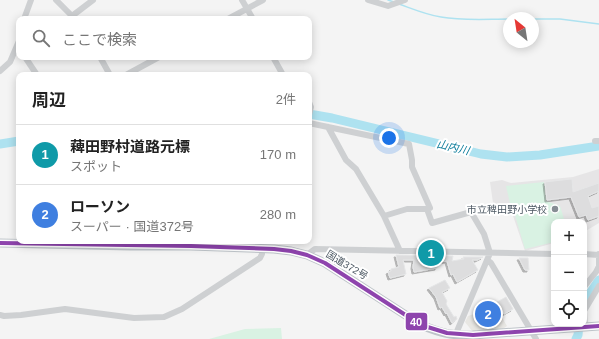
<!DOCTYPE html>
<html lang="ja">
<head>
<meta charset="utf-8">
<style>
  :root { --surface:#fff; --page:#f2f2f2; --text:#222; --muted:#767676; --line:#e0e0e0; --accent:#1a73e8 }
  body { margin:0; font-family:Arial,"Noto Sans JP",sans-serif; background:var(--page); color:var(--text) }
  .controls { position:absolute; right:12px; bottom:12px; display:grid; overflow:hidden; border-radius:8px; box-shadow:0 2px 10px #0003 }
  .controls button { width:36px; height:36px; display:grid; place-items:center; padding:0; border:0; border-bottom:1px solid var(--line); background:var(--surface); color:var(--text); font:20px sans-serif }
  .compass { position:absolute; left:503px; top:12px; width:36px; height:36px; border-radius:50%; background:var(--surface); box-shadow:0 2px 10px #0003; rotate:330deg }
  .you { position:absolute; left:389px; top:138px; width:14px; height:14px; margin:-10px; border:3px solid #fff; border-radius:50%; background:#1a73e8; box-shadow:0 0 0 6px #1a73e833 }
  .badge { display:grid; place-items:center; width:26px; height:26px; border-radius:50%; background:var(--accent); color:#fff; font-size:13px; font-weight:700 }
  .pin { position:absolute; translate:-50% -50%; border:2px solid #fff; box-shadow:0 1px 4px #0006 }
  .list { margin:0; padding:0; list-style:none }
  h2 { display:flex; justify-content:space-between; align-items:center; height:52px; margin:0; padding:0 16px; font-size:17px }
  h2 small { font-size:13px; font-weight:400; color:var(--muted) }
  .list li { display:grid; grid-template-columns:26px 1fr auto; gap:12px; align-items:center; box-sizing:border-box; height:60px; padding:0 16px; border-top:1px solid var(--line) }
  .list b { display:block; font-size:15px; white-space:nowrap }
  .list p { margin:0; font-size:13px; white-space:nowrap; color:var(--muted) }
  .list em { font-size:13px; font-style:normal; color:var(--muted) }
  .icon { flex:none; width:22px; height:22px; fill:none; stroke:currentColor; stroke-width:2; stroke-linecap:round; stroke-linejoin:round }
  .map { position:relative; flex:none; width:599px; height:339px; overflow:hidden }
  .search { position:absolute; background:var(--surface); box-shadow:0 2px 10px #0003; left:16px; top:16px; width:296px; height:44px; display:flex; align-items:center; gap:10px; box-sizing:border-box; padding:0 14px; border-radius:8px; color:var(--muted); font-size:15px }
  .panel { position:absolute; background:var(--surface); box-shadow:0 2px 10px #0003; left:16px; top:72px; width:296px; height:172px; border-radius:8px }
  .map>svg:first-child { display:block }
  .commercial { fill:#e8e7e3 }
  .education { fill:#e6e5e6 }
  .green { fill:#d9f2e3 }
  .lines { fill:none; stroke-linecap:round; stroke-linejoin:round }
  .stream { stroke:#aee2f0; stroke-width:1.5 }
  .river { stroke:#aee2f0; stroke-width:9 }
  .building { fill:#ddddde; stroke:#e5e6e7; filter:url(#shadow) }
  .minor { stroke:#ced0d2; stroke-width:6 }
  .highway { stroke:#bec4c9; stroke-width:9 }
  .bus-1-casing { stroke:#fff; stroke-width:7 }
  .bus-1 { stroke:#8e44ad; stroke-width:4 }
  .poi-dot { fill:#868d94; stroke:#fff; stroke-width:1.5 }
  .labels { text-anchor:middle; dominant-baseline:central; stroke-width:4; stroke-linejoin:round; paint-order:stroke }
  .poi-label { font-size:10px; fill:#4a5661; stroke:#fff; text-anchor:end }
  .street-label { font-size:10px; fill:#4a5661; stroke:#fff }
  .water-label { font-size:11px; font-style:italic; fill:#0c7c9b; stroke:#fff }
  .line-badge { stroke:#fff; stroke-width:1.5 }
  .badge-label { font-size:11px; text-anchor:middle; font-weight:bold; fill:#fff }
</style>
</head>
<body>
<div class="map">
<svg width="599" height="339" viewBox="0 0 599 339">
  <defs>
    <filter id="shadow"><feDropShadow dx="-2" dy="2" stdDeviation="0" flood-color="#0004"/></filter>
  </defs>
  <rect width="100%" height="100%" fill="#f4f4f4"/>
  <path class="commercial" d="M 493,302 L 507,326 L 501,330 L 473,332 L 465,322 L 468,316 L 477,313 Z"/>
  <path class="education" d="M 599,169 L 599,223 L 584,232 L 584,222 L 554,222 L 554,243 L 525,251 L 510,207 L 494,210 L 490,182 L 502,180 L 511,183 L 573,177 Z"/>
  <path class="green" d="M 544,182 L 546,201 L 560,206 L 565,222 L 554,222 L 554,242 L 525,249 L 514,212 L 512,212 L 506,186 Z
    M 281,328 L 282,339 L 209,339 L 245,329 Z"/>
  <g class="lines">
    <path class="stream" d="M 388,0 L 394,2
      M 399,4 C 413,9 427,15 441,17 C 463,21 487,19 509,19
      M 533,19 L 560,19 L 599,24"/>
    <path class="river" d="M 309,114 L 332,118 L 481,154 L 507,157 L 540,155 L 599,146
      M 0,144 L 19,141
      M 584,302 L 599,280
      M 576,339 L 578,335 L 579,324"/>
  </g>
  <path class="building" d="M 572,179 L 573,192 L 599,183 L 599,191 L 588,196 L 592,208 L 599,206 L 599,216 L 588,220 L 586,215 L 579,217 L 571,197 L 547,200 L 545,182 Z
    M 396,255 L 453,256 L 452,261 L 464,259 L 463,257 L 483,257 L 477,260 L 472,260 L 478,270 L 457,282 L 453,274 L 451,275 L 447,261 L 437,262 L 437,268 L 414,272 L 413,267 L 414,260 L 403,260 L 406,274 L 390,278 L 388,272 L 391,271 L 391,269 L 399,267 Z
    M 519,258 L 528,258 L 529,270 L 525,270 Z
    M 445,280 L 450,288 L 442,292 L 447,301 L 446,304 L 454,317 L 456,316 L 457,319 L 452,323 L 447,313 L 446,314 L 442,307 L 440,308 L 436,297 L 429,288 Z
    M 506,297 L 513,309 L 504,314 L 497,302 Z
    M 495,309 L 495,317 L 482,318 L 482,310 Z"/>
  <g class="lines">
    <path class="minor" d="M 56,0 L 75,19
      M 242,0 L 253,19
      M 368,0 L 388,6 L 405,0
      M 72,16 L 93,0
      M 24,19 L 31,0
      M 228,19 L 263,0
      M 25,57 L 37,75
      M 100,57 L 110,75
      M 273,57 L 283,75
      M 0,71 L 10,62 L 19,41
      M 126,75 L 159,57
      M 309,102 L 311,107 L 309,115
      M 309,123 L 409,144 L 412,160 L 412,167 L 430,208 L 427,209 L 432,223 L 471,212 L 484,234 L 490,253 L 455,336
      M 328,127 L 346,160 L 356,169 L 384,216 L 400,251
      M 595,141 L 599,141
      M 384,216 L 407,209 L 427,209
      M 584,254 L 599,255
      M 307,255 L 315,249 L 554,254
      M 487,260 L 491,263 L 536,339
      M 584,287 L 596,272 L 599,266 L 599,254
      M 0,315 L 4,316 L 21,315 L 65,309 L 134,318 L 164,317 L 182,309 L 260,258 L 262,254 L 262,249
      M 585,327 L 584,311 L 599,286"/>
    <path class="highway" d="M 0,243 L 131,246 L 191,246 L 274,249 L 291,251 L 307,255 L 325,263 L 421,325 C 441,333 452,336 473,335 L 599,326"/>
    <defs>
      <path id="bus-1" d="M 0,243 L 191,246 L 274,249 L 291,251 L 307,255 L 325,263 L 421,325 L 447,333 L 473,335 L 599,326"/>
    </defs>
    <use href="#bus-1" class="bus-1-casing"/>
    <use href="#bus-1" class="bus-1"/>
  </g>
  <circle class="poi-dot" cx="555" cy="209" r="4"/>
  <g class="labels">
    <g class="poi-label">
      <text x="547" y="209">市立稗田野小学校</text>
    </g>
    <g class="street-label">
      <text transform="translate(347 265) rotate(31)">国道372号</text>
    </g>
    <g class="water-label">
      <text transform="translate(453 147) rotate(13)">山内川</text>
    </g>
  </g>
  <rect class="line-badge" x="405" y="312" width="23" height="19" rx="4" fill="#8e44ad"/>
  <g class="badge-label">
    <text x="416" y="326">40</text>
  </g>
</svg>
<div class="controls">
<button>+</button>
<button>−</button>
<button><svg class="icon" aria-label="locate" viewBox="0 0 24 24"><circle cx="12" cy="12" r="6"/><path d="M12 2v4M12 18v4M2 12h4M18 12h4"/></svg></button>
</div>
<svg class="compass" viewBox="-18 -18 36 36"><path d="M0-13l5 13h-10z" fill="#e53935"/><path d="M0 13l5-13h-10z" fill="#767676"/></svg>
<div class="you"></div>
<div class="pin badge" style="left:431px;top:253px;background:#0f9aa8">1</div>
<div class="pin badge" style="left:488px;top:314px;background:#3f7fe0">2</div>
<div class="search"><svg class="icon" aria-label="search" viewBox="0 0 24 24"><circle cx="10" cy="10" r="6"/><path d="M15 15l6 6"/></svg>ここで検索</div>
<section class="panel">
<h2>周辺<small>2件</small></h2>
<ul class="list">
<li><span class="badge" style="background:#0f9aa8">1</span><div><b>薭田野村道路元標</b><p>スポット</p></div><em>170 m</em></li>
<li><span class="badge" style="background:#3f7fe0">2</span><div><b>ローソン</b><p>スーパー · 国道372号</p></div><em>280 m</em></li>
</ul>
</section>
</div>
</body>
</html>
